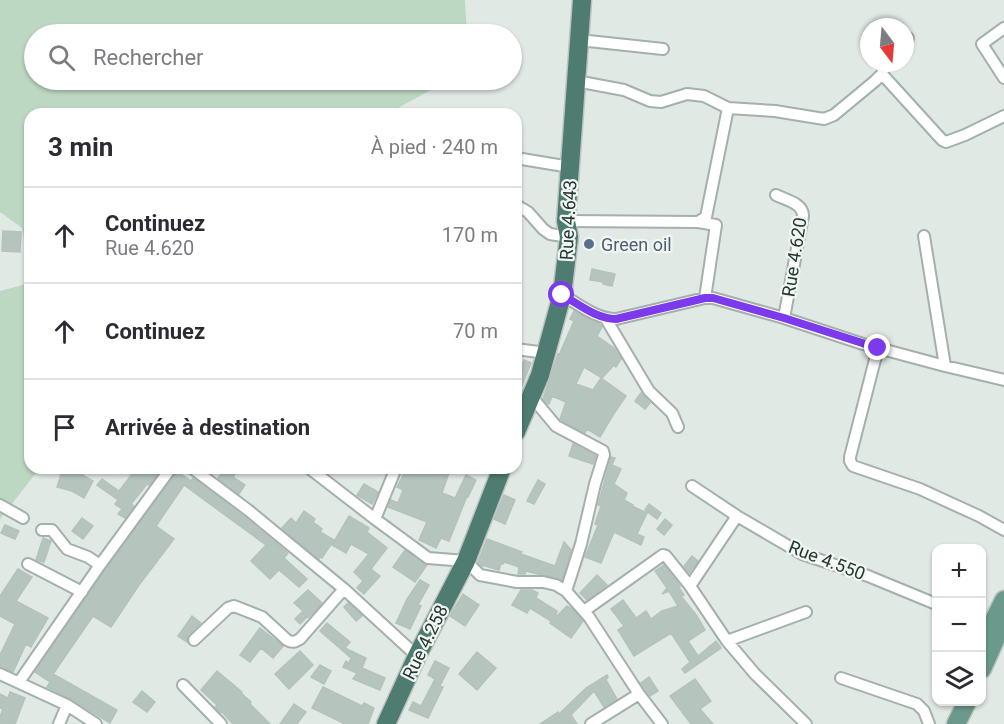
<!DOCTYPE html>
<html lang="fr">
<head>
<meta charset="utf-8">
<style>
  :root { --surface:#fff; --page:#f7f7f7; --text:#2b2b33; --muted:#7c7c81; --line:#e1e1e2 }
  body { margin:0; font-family:Roboto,sans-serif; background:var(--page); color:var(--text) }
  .controls { position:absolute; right:18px; bottom:18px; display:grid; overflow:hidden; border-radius:12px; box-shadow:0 2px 4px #0004 }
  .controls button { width:54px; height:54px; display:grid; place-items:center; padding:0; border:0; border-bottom:2px solid var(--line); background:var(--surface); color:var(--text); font:30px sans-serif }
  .compass { position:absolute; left:860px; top:18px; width:54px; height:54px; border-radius:50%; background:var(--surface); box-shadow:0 2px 4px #0004; rotate:164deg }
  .stop { position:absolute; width:18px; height:18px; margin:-14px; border:4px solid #7c3aed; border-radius:50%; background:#fff }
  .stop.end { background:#7c3aed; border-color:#fff; box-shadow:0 2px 6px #0008 }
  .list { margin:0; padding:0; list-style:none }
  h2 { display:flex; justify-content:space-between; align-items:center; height:78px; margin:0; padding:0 24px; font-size:26px }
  h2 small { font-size:20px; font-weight:400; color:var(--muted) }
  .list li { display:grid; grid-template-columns:39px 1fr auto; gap:18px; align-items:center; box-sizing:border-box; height:96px; padding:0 24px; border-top:2px solid var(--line) }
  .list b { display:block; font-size:22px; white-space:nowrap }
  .list p { margin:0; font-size:20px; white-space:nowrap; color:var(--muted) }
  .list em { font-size:20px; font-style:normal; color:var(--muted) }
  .icon { flex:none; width:33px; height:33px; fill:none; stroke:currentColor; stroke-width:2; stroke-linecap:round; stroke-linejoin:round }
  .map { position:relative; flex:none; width:1004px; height:724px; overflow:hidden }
  .search { position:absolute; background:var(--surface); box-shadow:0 2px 4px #0004; left:24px; top:24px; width:498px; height:66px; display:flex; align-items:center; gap:15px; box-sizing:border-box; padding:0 21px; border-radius:33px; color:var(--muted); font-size:22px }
  .panel { position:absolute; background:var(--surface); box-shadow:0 2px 4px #0004; left:24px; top:108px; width:498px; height:366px; border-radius:18px }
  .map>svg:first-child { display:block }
  .green { fill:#bcd8c3 }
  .building { fill:#b6c4be; stroke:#b4c2bc; stroke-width:1.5 }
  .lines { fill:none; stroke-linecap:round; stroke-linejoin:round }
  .minor-casing { stroke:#a4b0ab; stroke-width:14 }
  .primary-casing { stroke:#bdc3c1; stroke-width:21 }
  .trunk-casing { stroke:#bdc3c1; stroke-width:21 }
  .minor { stroke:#fff; stroke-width:10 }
  .primary { stroke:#6b998b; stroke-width:18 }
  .trunk { stroke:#4f7c70; stroke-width:18 }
  .route { stroke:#7c3aed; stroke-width:8 }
  .service-dot { fill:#5c6f8a; stroke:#f1f6f3; stroke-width:2 }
  .labels { text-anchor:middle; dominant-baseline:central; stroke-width:4.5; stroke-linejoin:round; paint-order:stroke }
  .street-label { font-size:18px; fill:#233831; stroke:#f1f6f3 }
  .service-label { font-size:18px; fill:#4e5e75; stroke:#f1f6f3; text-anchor:start }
</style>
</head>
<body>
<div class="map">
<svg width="1004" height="724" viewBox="0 0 1004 724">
  <rect width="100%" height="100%" fill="#e1e9e5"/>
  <path class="green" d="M 0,0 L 465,0 L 467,34 L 34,34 L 34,80 L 449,80 L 387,114 L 30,114 L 30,272 L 22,228 L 0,212 Z
    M 30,283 L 30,468 L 40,468 L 0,519 L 0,291 Z"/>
  <path class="building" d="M 3,231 L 21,232 L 20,252 L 2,251 Z
    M 592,269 L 615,274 L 612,286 L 603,284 L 603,282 L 590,280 Z
    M 574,311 L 600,324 L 602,327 L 597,336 L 614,348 L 621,359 L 616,367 L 614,365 L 602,378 L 584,367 L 576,384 L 593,390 L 601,378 L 626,396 L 613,415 L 600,437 L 587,429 L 585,433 L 561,420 L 560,419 L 566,402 L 552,396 L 549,404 L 546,403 L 543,399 L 558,354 L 559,355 L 574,321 L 570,319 Z
    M 524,360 L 531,363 L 516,401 L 516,375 L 518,375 Z
    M 641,393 L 650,403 L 645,409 L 635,401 Z
    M 573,444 L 596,456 L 593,464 L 569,456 Z
    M 611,457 L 615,458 L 612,465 L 621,469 L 614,484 L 627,493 L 624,500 L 633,505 L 632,506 L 647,513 L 637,534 L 644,537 L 641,545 L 614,532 L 601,563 L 585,557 L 598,525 L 595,524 L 601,506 L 598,505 Z
    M 63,468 L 74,468 L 74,470 L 93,481 L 84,498 L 72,491 L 57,487 Z
    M 127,468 L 162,468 L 149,485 L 147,484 L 131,504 L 134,506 L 125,518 L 118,514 L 122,509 L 115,504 L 118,500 L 97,485 L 102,479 L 119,491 L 133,473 Z
    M 226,468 L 239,468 L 233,477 L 245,485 L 239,494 L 218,478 Z
    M 407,468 L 446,468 L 450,470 L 442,493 L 455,498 L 466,475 L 476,480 L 468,497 L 467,496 L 449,541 L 441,538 L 436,548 L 419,540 L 427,522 L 388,507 L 391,500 L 398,503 L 403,490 L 397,487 Z
    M 177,472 L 191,481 L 193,478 L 243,516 L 288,553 L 284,558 L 307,579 L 299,587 L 279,570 L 270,579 L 251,561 L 266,545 L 184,485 L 156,526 L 174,539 L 139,585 L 111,627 L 93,616 L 53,674 L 117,710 L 110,723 L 71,699 L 47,687 L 50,682 L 35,672 L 106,569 Z
    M 538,480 L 545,484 L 534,504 L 527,501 Z
    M 364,484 L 378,492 L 372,504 L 357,495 Z
    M 504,495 L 515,500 L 505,524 L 494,519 Z
    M 649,504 L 661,513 L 657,519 L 645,510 Z
    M 304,511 L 315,519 L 313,522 L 322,529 L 320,532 L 334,540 L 322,558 L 320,557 L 319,559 L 282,528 L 291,518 L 296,523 Z
    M 349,516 L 369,528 L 367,532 L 387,548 L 371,569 L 380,576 L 364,594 L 357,588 L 363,581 L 354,572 L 369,554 L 351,544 L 346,553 L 332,545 Z
    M 82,518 L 93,526 L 83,539 L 72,531 Z
    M 665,519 L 672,525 L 664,535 L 657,529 Z
    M 5,525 L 19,531 L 15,539 L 1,533 Z
    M 43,538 L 51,541 L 44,562 L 36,560 Z
    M 487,539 L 522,552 L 521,554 L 555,566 L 564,542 L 571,550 L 562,580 L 526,571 L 525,574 L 518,574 L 519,567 L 504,562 L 503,564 L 501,563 L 499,570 L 482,565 L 482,566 L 478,562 Z
    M 405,550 L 427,565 L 415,582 L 393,567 Z
    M 692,556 L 698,561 L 689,573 L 684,566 Z
    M 664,565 L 680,586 L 678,586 L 684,595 L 681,596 L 697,616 L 705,630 L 688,641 L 698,656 L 716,641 L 721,648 L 685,673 L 682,669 L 690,662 L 671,633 L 634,656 L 618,630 L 624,626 L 611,609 L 623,600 L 636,618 L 646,611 L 651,619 L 662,611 L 678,606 L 669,591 L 662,594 L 667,588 L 655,571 Z
    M 18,569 L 32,577 L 16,601 L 48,618 L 31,647 L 26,644 L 13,672 L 0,666 L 0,655 L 15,624 L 0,616 L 0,596 Z
    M 597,575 L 607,585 L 587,600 L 580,593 Z
    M 420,580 L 429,585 L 418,605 L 421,606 L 410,629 L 396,623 L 407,599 Z
    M 308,590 L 322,603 L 309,617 L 308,616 L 300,624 L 295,619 L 303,611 L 294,603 Z
    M 521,590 L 532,590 L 538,593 L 536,598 L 557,611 L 555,618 L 567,606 L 572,609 L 583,621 L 571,638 L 550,623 L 551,621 L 530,608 L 527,613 L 512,605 Z
    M 463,594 L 479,605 L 465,626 L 450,616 Z
    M 348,603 L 362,616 L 356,621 L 344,607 Z
    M 192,616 L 201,623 L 188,635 L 187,642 L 178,636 Z
    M 327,623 L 350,642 L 345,648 L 366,658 L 362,668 L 385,678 L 380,690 L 353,679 L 357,673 L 343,667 L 346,661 L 349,663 L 351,658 L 320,631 Z
    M 260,628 L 283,646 L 273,658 L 261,648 L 250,662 L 240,655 Z
    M 300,651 L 313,665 L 289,689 L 275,674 Z
    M 477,652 L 496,668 L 477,690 L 459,674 Z
    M 435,661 L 449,668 L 440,686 L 443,687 L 428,718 L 409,710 L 413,702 L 421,706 L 435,679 L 428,675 Z
    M 320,665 L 331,671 L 324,684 L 311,677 Z
    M 217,671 L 242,692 L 241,693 L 251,702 L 250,704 L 270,724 L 233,724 L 221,711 L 220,712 L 215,707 L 217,705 L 201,690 Z
    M 607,675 L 608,677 L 606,680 L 617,699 L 604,707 L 594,691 L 571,715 L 577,724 L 540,724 L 558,712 L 559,714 L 586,688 Z
    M 649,677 L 658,691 L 650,696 L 641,683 Z
    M 695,679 L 711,701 L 700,709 L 713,724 L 691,724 L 670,696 Z
    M 323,687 L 362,706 L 364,703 L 374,708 L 368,724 L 345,724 L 312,708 Z
    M 142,691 L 155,702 L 147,712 L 133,702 Z
    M 10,692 L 25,698 L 15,724 L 0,724 L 0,717 L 3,709 L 0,708 L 0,694 L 8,698 Z
    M 294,704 L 306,712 L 297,724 L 280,724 Z"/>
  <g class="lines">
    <defs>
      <path id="minor" d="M 1004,28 L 982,44 L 1004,78
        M 579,40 L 663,49
        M 905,41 L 908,38
        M 882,74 L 942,140 L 946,142 L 965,135 L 1004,116
        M 576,81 L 624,90 L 650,101 L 661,102 L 687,94 L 704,96 L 728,108 L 775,111 L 824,119 L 834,115 L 875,81 L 882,74 L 885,63
        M 516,158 L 570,167
        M 516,205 L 528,212 L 543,229 L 550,234 L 569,237
        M 566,221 L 698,222 L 716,225 L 705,298
        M 698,222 L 706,217 L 728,108
        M 924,236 L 945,366
        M 562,295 C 579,304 596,319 616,319 L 705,298 L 713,298 L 784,318 L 803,216 C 803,203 786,200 776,195
        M 784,318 L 863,344 L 945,366 L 1004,380
        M 606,319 L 649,391 L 672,413 L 678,427
        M 878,348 L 850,457 L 850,461 L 853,466 L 920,489 L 979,516 L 1004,530
        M 516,349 L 546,353
        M 531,396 L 556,426 L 603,451 L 604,455 L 595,484 L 581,544 L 566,591
        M 192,468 L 248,510 L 344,589 L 417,656
        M 309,468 L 375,519 L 428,558 L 466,561 L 480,575 L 517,582 L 543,582 L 556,585 L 566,591 L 589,617 L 639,694 L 662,724
        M 692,486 L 737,516 L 802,554 L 868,576 L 936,604
        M 0,505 L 23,518
        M 375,519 L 396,468
        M 42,530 L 52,530 L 67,549 L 88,557 L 100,565
        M 28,564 L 82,592
        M 690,586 L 737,516
        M 584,611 L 660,557 L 663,555 L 666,556 L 690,586 L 727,641 L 755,674 L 806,724
        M 194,640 L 228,608 L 234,606 L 262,617 L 287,640 C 292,643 295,642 300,639 L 344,589
        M 727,641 L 806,612
        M 0,674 L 67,705 L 96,724
        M 841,678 L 917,704 L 924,711 L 929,724
        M 19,682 L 100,565 L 171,468
        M 183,685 L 221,724
        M 59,724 L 67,705
        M 591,724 L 639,694"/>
      <path id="primary" d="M 989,630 L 1004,600
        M 982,669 L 1004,620
        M 956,724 L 967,702"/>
      <path id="trunk" d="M 516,432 L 540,375 L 562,295 L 569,237 L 566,221 L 582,0
        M 386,724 L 417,656 L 466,561 L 502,468"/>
    </defs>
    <use href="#minor" class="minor-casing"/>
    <use href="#primary" class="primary-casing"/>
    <use href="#trunk" class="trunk-casing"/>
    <use href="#minor" class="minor"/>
    <use href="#primary" class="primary"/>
    <use href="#trunk" class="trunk"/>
  </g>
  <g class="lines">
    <path class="route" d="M 562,295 C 579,304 596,319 616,319 L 705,298 L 713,298 L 784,318 L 878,348"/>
  </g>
  <circle class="service-dot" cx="589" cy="244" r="6"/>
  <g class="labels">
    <g class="street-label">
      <text transform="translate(568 220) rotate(-87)">Rue 4.643</text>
      <text transform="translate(794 257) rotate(-81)">Rue 4.620</text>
      <text transform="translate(827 560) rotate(21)">Rue 4.550</text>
      <text transform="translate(425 642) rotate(-64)">Rue 4.258</text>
    </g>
    <g class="service-label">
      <text x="601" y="244">Green oil</text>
    </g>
  </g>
</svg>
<div class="controls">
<button>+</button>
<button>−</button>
<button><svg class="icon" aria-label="layers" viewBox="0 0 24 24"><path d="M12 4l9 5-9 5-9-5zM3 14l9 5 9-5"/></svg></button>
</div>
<svg class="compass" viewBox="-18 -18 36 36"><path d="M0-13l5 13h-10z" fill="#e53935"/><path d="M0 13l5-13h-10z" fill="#7c7c81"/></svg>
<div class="stop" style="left:562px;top:295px"></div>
<div class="stop end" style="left:878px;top:348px"></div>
<div class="search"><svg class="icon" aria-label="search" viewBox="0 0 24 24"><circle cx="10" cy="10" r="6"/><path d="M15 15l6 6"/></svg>Rechercher</div>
<section class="panel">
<h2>3 min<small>À pied · 240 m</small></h2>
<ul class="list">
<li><svg class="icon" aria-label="ahead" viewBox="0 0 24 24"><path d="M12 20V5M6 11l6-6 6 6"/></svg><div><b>Continuez</b><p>Rue 4.620</p></div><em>170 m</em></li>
<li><svg class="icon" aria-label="ahead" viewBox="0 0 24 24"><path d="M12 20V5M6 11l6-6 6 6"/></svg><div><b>Continuez</b></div><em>70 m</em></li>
<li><svg class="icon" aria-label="arrive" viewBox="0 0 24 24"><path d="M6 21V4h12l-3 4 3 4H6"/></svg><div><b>Arrivée à destination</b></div></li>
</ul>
</section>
</div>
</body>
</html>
